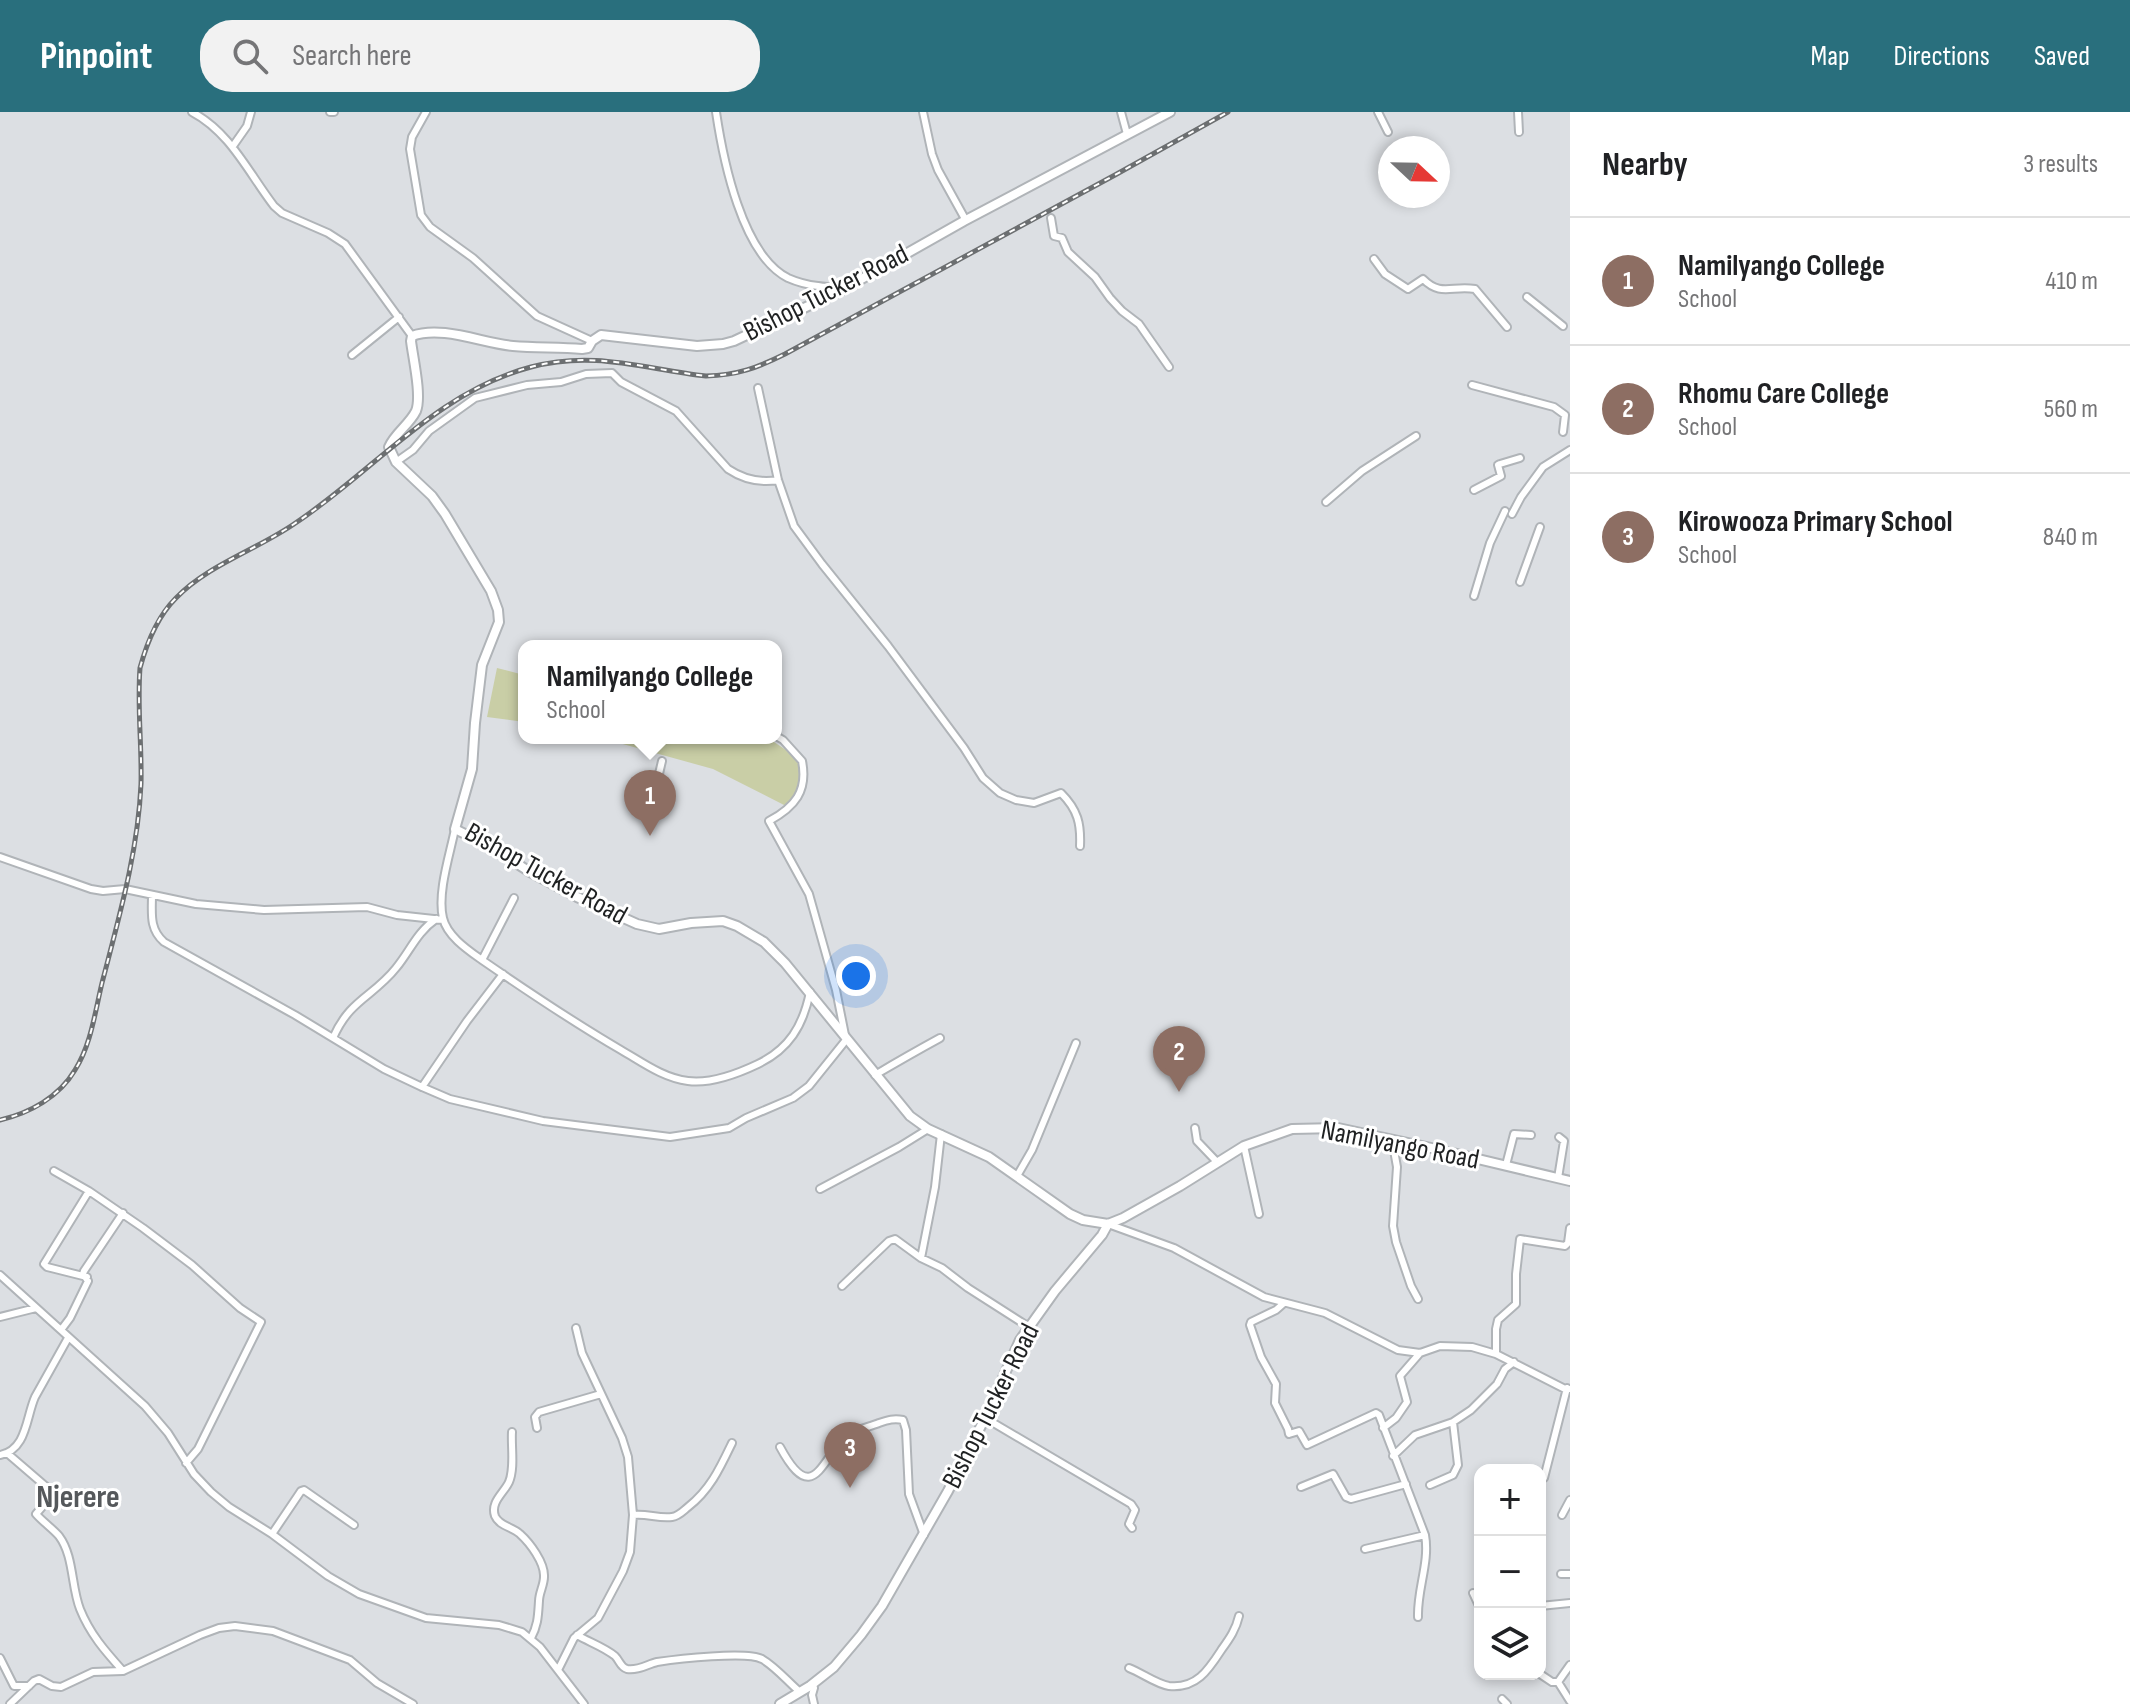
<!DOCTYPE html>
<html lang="en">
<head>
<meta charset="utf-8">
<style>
  :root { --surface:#fff; --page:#f2f2f2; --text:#202124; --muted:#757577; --line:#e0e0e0; --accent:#296f7d }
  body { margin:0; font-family:"Sofia Sans Condensed",sans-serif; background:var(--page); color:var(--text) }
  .controls { position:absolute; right:24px; bottom:24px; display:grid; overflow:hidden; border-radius:16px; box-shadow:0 4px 12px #0003 }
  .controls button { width:72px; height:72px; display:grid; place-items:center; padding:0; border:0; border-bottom:2px solid var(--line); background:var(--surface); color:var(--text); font:40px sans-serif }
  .compass { position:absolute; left:1378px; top:24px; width:72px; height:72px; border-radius:50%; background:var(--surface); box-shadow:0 4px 12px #0003; rotate:112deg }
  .you { position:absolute; left:856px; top:864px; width:28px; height:28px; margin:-20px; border:6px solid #fff; border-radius:50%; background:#1a73e8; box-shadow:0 0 0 12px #1a73e833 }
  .badge { display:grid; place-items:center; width:52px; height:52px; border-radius:50%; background:var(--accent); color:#fff; font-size:26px; font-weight:700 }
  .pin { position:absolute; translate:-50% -66px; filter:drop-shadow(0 2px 4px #0008) }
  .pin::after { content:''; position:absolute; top:42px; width:28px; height:24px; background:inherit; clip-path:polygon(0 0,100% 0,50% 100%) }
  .popup { position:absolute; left:518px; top:528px; width:264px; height:104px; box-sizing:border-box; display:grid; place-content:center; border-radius:16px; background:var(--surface); filter:drop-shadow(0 2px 6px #0005); font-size:26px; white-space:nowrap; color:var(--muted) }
  .popup b { font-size:30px; color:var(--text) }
  .popup::after { content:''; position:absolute; left:50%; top:100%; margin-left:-16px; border:16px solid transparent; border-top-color:var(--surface) }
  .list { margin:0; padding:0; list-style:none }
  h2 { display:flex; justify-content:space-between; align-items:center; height:104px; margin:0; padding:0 32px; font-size:34px }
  h2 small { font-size:26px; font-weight:400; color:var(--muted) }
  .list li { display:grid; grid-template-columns:52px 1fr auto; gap:24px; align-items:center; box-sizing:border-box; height:128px; padding:0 32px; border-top:2px solid var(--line) }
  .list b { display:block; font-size:30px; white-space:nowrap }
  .list p { margin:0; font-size:26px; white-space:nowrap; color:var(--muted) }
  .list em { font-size:26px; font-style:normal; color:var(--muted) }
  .icon { flex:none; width:44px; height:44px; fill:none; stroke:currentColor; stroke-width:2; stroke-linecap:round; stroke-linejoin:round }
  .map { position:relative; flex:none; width:1570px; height:1592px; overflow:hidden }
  header { display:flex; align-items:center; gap:48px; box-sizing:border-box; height:112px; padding:0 40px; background:var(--accent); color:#fff }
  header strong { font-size:38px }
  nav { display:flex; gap:44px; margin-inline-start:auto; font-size:28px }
  .search { width:560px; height:72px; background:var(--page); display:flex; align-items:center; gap:20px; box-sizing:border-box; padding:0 28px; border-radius:32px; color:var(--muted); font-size:30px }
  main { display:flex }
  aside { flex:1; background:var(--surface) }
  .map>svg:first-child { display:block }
  .green { fill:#c9cea6 }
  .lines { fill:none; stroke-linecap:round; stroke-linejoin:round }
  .minor-casing { stroke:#b0b4b8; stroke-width:10 }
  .major-casing { stroke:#b0b4b8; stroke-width:12 }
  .minor { stroke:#fff; stroke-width:6 }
  .major { stroke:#fff; stroke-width:8 }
  .rail-casing { stroke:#6c6f71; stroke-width:5 }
  .rail { stroke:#fff; stroke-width:2; stroke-dasharray:6; stroke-linecap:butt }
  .labels { text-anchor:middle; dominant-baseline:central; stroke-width:6; stroke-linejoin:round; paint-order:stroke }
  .street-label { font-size:28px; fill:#1f2122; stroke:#fff }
  .quarter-label { font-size:32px; font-weight:bold; fill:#55585b; stroke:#fff }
</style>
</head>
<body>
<header>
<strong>Pinpoint</strong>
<div class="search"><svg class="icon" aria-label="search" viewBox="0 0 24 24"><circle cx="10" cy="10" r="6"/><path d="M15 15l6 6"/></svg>Search here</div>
<nav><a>Map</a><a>Directions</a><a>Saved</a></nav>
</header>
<main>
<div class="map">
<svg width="1570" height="1592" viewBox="0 0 1570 1592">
  <rect width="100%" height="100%" fill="#dcdfe3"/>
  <path class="green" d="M 497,556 L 524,563 L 524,610 L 487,605 Z
    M 601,626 L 768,626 L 801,648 L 800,680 L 786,694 L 713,657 Z"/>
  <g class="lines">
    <defs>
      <path id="minor" d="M 192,0 C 230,20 248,60 274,94 L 282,101 L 328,121 L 345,132 L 412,224
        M 330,0 L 334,0
        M 426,0 L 412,25 L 410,37 L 421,103 L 430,115 L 473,146 L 537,204 L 592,229
        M 716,0 C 723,47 742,143 788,166 C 797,170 809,173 818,174 C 827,176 834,174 842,178
        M 923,0 L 932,42 L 938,58 L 964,105 L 964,109
        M 1121,0 L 1127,22
        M 1378,0 L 1388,20
        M 1518,0 L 1519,20
        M 233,34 L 247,14 L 251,0
        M 1051,106 L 1054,124 L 1062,126 L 1068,140 L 1095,165 L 1110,186 L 1122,199 L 1139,212 L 1169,255
        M 1374,147 L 1385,162 L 1408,177 L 1423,167 C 1441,185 1452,173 1475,177 L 1507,215
        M 1527,185 L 1563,214
        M 352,243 L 399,205
        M 1472,273 L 1554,295 L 1565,303 L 1563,320
        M 758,276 L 778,368 L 794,414 L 822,452 L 888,534 L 964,636 L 983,666 L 1000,681 L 1016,688 L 1034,691 L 1061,681 C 1078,698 1081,712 1080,734
        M 396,350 L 413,338 L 429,319 L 475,286 L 527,273 L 561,270 L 586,262 L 612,261 L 621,270 L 676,299 L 728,357 C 743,367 760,371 778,368
        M 1474,378 L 1501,364 L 1498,353 L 1500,352 L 1520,346
        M 1326,390 L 1362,359 L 1416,324
        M 1512,402 L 1521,385 L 1543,355 L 1570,338
        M 1520,470 L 1540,415
        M 1474,484 L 1490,431 L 1505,399
        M 658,666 L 662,649
        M 455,717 C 450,742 437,781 443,806 C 447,824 468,838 482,848 C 527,879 573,910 621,938 C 642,950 663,966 688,969 C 711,972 737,962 758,952 C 789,937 803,914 810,880
        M 0,745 L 91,777 L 103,779 L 125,777 L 196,792 L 264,798 L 367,795 L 397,803 L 443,808
        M 152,783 C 152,801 149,817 164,830 L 295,903 L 384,957 L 422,975 L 450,987 L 543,1009 L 670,1025 L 729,1016 L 746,1006 L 793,986 L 809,974 L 846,928 L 836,878 L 809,782 L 769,709 C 795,695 808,679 802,649 L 783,628 L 776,624
        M 482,848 L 514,786
        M 333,926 C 350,887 373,885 396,856 C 410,839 417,820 436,807
        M 875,963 C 897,950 918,938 940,926
        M 422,975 L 467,909 L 503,862
        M 1195,1016 L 1197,1029 L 1217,1050
        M 1392,1027 L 1397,1055 L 1393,1114 L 1396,1130 L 1411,1174 L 1418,1187
        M 1244,1034 L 1259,1102
        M 1506,1053 L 1514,1022 L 1531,1023
        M 54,1059 L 89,1079 L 143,1116 L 192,1153 L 240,1196 L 261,1210 L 198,1337 L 186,1351
        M 1017,1064 L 1032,1038 L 1076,931
        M 1558,1066 L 1564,1029 L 1559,1025
        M 820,1077 L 899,1035 L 928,1017
        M 1108,1112 L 1174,1136 L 1264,1185 L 1325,1201 L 1398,1238 L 1420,1241 L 1440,1234 L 1472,1235 L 1496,1242 L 1565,1277 L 1570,1277
        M 921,1146 L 935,1075 L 941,1022
        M 0,1163 L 145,1294 L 168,1321 L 194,1362 L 211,1380 L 229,1395 L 272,1422 L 328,1464 L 359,1482 L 426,1506 L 499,1513 L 522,1520 L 540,1535 L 584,1592
        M 87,1165 L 47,1155 L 44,1152 L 89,1079
        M 842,1174 L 889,1129 L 895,1127 L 921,1146 L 942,1156 L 968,1176 L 1029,1215
        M 1284,1191 L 1276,1198 L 1251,1210 L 1250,1213 L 1261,1245 L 1276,1272 L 1275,1291 L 1288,1317 L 1289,1322 L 1299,1319 L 1307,1333 L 1376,1301 L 1379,1303 L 1425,1423 C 1430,1450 1417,1477 1418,1505
        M 0,1205 L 36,1196
        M 61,1218 L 70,1206 L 88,1169 L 83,1162 L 84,1159 L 123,1101
        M 1496,1242 L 1496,1217 L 1498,1208 L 1516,1192 L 1516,1162 L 1520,1127 L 1565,1134 L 1568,1131 L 1570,1116
        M 985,1306 L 1131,1392 L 1135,1398 L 1129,1412 L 1132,1416
        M 537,1316 L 535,1305 L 539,1300 L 601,1282
        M 1383,1316 L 1396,1306 L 1407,1290 L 1400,1264 L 1420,1241
        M 512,1320 C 511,1335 515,1356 509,1370 C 504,1381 490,1390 495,1404 C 499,1414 513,1415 520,1422 C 530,1431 545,1451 544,1465 C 544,1473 539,1481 539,1489 C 538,1504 538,1513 531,1526
        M 780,1335 C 815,1400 822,1341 849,1323 C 857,1317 869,1315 879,1311 C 888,1308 894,1306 903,1308 L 906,1318 L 909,1382 L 924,1423
        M 7,1341 L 50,1378 L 49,1387 L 36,1402 C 43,1410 52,1416 59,1424 C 74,1444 71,1474 80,1497 C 90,1522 105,1539 123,1559 L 200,1523 L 219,1516 L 235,1514 L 273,1519 L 350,1548 L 377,1571 L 413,1592
        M 0,1343 C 27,1338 26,1305 35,1285 L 68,1226
        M 1393,1344 L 1415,1323 L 1453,1310 L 1471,1298 L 1497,1272 L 1505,1257 L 1514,1250
        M 1544,1366 L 1567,1276
        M 1430,1373 L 1453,1363 L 1458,1353 L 1453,1310
        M 1301,1375 L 1333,1362 L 1346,1385 L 1351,1387 L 1406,1372
        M 633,1403 C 646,1401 659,1407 672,1405 C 679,1404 683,1399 688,1395 C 710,1378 720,1356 732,1331
        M 1562,1403 L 1570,1388
        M 272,1422 L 297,1385 L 301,1379 L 304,1378 L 354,1413
        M 1365,1437 L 1425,1423
        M 1561,1462 L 1570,1462
        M 1473,1481 L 1480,1496
        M 1540,1494 L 1570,1491
        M 577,1523 C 589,1530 604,1535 615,1544 C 620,1549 620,1555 627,1557 C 638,1559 648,1552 657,1550 C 677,1547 747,1539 762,1547 C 776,1555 788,1570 800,1580
        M 0,1546 L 14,1574 L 29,1574
        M 1129,1556 C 1142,1561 1156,1572 1169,1574 C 1197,1577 1209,1557 1222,1537 C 1230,1526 1236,1517 1239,1504
        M 558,1558 L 574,1526 L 598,1506 L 623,1459 L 630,1440 L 633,1403 L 628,1345 L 622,1326 L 582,1241 L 576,1216
        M 1540,1562 L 1552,1570 L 1558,1570 L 1570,1553
        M 1558,1570 L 1570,1589
        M 814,1576 L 812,1583 L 814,1592
        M 1502,1587 L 1507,1592
        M 10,1592 L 34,1569 L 39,1567 L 52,1574 L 61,1575 L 93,1560 L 123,1559"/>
      <path id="major" d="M 1108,1112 L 1083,1108 L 1070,1102 L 989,1045 L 928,1017 L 910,1004 L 785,851 L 764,830 L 737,814 L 723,809 L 691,811 L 659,817 L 637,812 L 577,785 L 530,760 L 493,736 L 455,717 L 472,657 L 475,611 L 482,553 L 499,510 L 498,498 L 491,479 L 445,402 L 432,384 L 396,350 L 389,335 C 395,321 409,313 416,299 C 422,284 413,246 411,229 L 412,224 C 442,213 482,231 513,234 C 536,236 559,235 582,237 L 588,236 L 592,229 L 601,223 L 697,234 L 723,232 L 734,229 L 842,178 L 964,109 L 1170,0
        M 1108,1112 L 1123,1106 L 1180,1074 L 1244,1034 L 1292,1017 L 1338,1016 L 1436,1037 L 1570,1069
        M 780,1592 L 810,1574 L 834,1555 L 861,1523 L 882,1494 L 948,1379 L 985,1306 L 1020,1228 L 1055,1179 L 1102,1123 L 1108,1112"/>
    </defs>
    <use href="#minor" class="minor-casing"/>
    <use href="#major" class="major-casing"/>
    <use href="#minor" class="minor"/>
    <use href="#major" class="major"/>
    <defs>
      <path id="rail" d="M 0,1008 C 30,1001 59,985 75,958 C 91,933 95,900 102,871 C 119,805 138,740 141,672 C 142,633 137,595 140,556 C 147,530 157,505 176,486 C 208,453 256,438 294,412 C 373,360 436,280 531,255 C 594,238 644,257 706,264 C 738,263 757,256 785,242 L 1115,63 L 1228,0"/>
    </defs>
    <use href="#rail" class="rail-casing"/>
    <use href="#rail" class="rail"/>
  </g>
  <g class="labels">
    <g class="street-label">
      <text transform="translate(826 181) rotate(-27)">Bishop Tucker Road</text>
      <text transform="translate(546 762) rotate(29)">Bishop Tucker Road</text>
      <text transform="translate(1400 1033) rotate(11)">Namilyango Road</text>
      <text transform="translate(991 1294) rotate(-63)">Bishop Tucker Road</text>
    </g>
    <g class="quarter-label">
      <text x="78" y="1385">Njerere</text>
    </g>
  </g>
</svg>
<div class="controls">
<button>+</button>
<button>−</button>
<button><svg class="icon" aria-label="layers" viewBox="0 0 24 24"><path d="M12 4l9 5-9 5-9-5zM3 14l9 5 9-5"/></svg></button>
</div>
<svg class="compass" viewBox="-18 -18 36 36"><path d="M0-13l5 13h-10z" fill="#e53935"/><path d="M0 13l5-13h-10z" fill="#757577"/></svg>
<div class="you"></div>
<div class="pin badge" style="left:650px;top:724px;background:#8d6e63">1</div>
<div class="popup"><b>Namilyango College</b>School</div>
<div class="pin badge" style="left:1179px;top:980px;background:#8d6e63">2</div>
<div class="pin badge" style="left:850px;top:1376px;background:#8d6e63">3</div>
</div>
<aside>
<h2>Nearby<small>3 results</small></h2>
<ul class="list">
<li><span class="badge" style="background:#8d6e63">1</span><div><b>Namilyango College</b><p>School</p></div><em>410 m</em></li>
<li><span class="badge" style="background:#8d6e63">2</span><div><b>Rhomu Care College</b><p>School</p></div><em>560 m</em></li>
<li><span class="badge" style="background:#8d6e63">3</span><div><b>Kirowooza Primary School</b><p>School</p></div><em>840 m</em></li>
</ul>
</aside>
</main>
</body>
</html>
